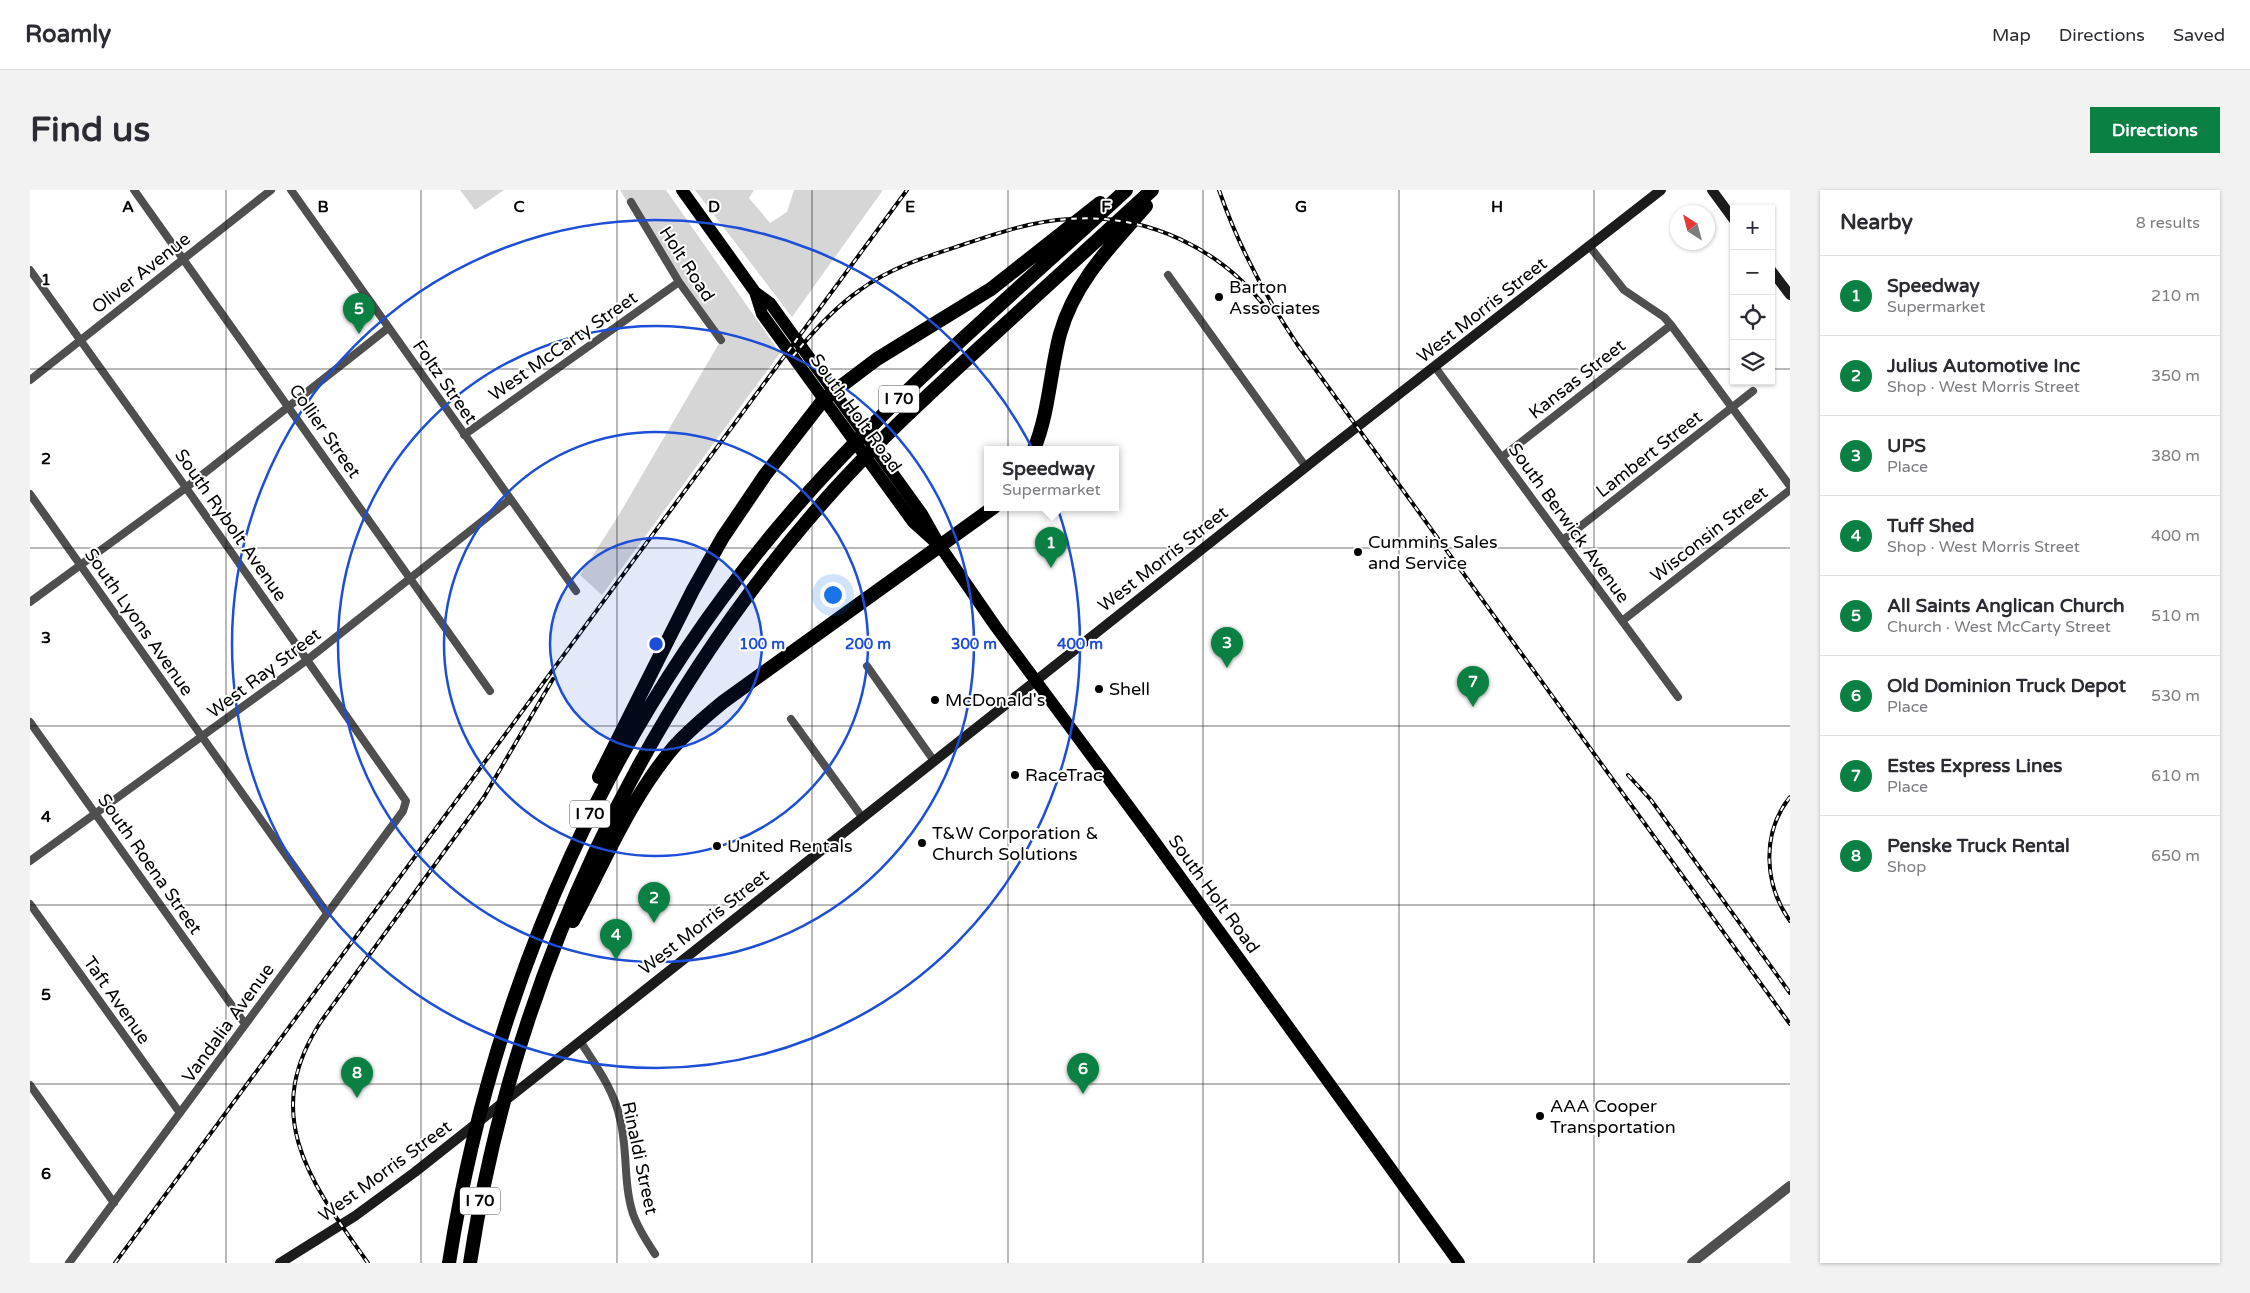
<!DOCTYPE html>
<html lang="en">
<head>
<meta charset="utf-8">
<style>
  :root { --surface:#fff; --page:#f2f2f3; --text:#2b2b33; --muted:#7c7c81; --line:#e1e1e2; --accent:#0b8043 }
  body { margin:0; font-family:"Varela Round",sans-serif; background:var(--page); color:var(--text) }
  .controls { position:absolute; right:15px; top:15px; display:grid; overflow:hidden; border-radius:0px; box-shadow:0 1px 4px #0004 }
  .controls button { width:45px; height:45px; display:grid; place-items:center; padding:0; border:0; border-bottom:1px solid var(--line); background:var(--surface); color:var(--text); font:25px sans-serif }
  .compass { position:absolute; left:1640px; top:15px; width:45px; height:45px; border-radius:50%; background:var(--surface); box-shadow:0 1px 4px #0004; rotate:324deg }
  .you { position:absolute; left:802px; top:404px; width:18px; height:18px; margin:-12px; border:4px solid #fff; border-radius:50%; background:#1a73e8; box-shadow:0 0 0 8px #1a73e833 }
  .badge { display:grid; place-items:center; width:32px; height:32px; border-radius:50%; background:var(--accent); color:#fff; font-size:16px; font-weight:700 }
  .pin { position:absolute; translate:-50% -41px; filter:drop-shadow(0 1px 2px #0008) }
  .pin::after { content:''; position:absolute; top:26px; width:18px; height:15px; background:inherit; clip-path:polygon(0 0,100% 0,50% 100%) }
  .popup { position:absolute; left:954px; top:256px; width:135px; height:65px; box-sizing:border-box; display:grid; place-content:center; border-radius:0px; background:var(--surface); filter:drop-shadow(0 1px 4px #0005); font-size:16px; white-space:nowrap; color:var(--muted) }
  .popup b { font-size:19px; color:var(--text) }
  .popup::after { content:''; position:absolute; left:50%; top:100%; margin-left:-10px; border:10px solid transparent; border-top-color:var(--surface) }
  .list { margin:0; padding:0; list-style:none }
  h2 { display:flex; justify-content:space-between; align-items:center; height:65px; margin:0; padding:0 20px; font-size:21px }
  h2 small { font-size:16px; font-weight:400; color:var(--muted) }
  .list li { display:grid; grid-template-columns:32px 1fr auto; gap:15px; align-items:center; box-sizing:border-box; height:80px; padding:0 20px; border-top:1px solid var(--line) }
  .list b { display:block; font-size:19px; white-space:nowrap }
  .list p { margin:0; font-size:16px; white-space:nowrap; color:var(--muted) }
  .list em { font-size:16px; font-style:normal; color:var(--muted) }
  .icon { flex:none; width:28px; height:28px; fill:none; stroke:currentColor; stroke-width:2; stroke-linecap:round; stroke-linejoin:round }
  .map { position:relative; flex:none; width:1760px; height:1073px; overflow:hidden; border-radius:0px }
  header { display:flex; align-items:center; gap:30px; box-sizing:border-box; height:70px; padding:0 25px; background:var(--surface); border-bottom:1px solid var(--line) }
  header strong { font-size:24px }
  nav { display:flex; gap:28px; margin-inline-start:auto; font-size:18px }
  .intro { display:flex; align-items:center; justify-content:space-between; box-sizing:border-box; height:120px; padding:0 30px }
  h1 { margin:0; font-size:35px }
  .button { padding:12px 22px; border-radius:0px; background:var(--accent); color:#fff; font-size:18px; font-weight:700 }
  main { display:flex; gap:30px; padding:0 30px }
  aside { flex:1; background:var(--surface); border-radius:0px; box-shadow:0 1px 4px #0004 }
  .map>svg:first-child { display:block }
  .green { fill:#d6d6d6 }
  .lines { fill:none; stroke-linecap:round; stroke-linejoin:round }
  .minor { stroke:#4f4f4f; stroke-width:8 }
  .tertiary { stroke:#4f4f4f; stroke-width:10 }
  .secondary { stroke:#1c1c1c; stroke-width:10 }
  .primary { stroke:#000; stroke-width:12 }
  .motorway { stroke:#000; stroke-width:14 }
  .rail-casing { stroke:#000; stroke-width:4 }
  .rail { stroke:#fff; stroke-width:2; stroke-dasharray:5.5; stroke-linecap:butt }
  .grid { fill:none; stroke:#000; stroke-width:1; stroke-opacity:0.55 }
  .ring { fill:none; stroke:#1d4ed8; stroke-width:2.5 }
  .poi-dot { fill:#000; stroke:#fff; stroke-width:2 }
  .labels { text-anchor:middle; dominant-baseline:central; stroke-width:4; stroke-linejoin:round; paint-order:stroke }
  .shield { fill:#fff; stroke:#4c4c4c; stroke-width:1 }
  .shield-label { font-size:16px; font-weight:bold; fill:#000 }
  .street-label { font-size:18px; fill:#000; stroke:#fff }
  .poi-label { font-size:18px; fill:#000; stroke:#fff; text-anchor:start }
  .grid-label { font-size:16px; text-anchor:middle; font-weight:bold; fill:#000; stroke:#fff; stroke-width:4; stroke-linejoin:round; paint-order:stroke }
  .centre { fill:#1d4ed8; stroke:#fff; stroke-width:2.5 }
  .ring-label { font-size:15px; text-anchor:middle; font-weight:bold; fill:#1d4ed8; stroke:#fff; stroke-width:4; stroke-linejoin:round; paint-order:stroke }
</style>
</head>
<body>
<header>
<strong>Roamly</strong>
<nav><a>Map</a><a>Directions</a><a>Saved</a></nav>
</header>
<div class="intro"><h1>Find us</h1><a class="button">Directions</a></div>
<main>
<div class="map">
<svg width="1760" height="1073" viewBox="0 0 1760 1073">
  <rect width="100%" height="100%" fill="#fff"/>
  <path class="green" d="M 430,0 L 474,0 L 445,20 Z
    M 590,0 L 636,0 L 750,163 L 572,405 L 550,385 L 587,328 L 691,150 L 645,91 Z
    M 665,0 L 724,0 L 719,8 L 740,33 L 757,22 L 764,0 L 853,0 L 762,127 Z"/>
  <g class="lines">
    <path class="minor" d="M 104,0 L 460,501
      M 261,0 L 546,401
      M 601,12 L 649,92 L 691,150
      M 1560,57 L 1594,100 L 1634,127 L 1641,135 L 1760,296
      M 0,80 L 152,292 L 376,611 L 373,621 L 39,1073
      M 1138,85 L 1276,277
      M 1405,177 L 1648,507
      M 0,190 L 241,0
      M 434,245 L 649,92
      M 1472,267 L 1641,135
      M 0,304 L 297,723
      M 1533,350 L 1723,201
      M 0,412 L 153,300 L 358,138
      M 1592,431 L 1760,300
      M 837,476 L 904,571
      M 761,529 L 832,627
      M 0,532 L 215,834
      M 0,671 L 277,470 L 479,310
      M 0,714 L 150,923
      M 550,851 C 566,876 584,900 590,929 C 598,960 593,993 603,1024 C 608,1038 617,1052 625,1064
      M 0,895 L 84,1013"/>
    <path class="tertiary" d="M 1662,1073 L 1760,996"/>
    <path class="secondary" d="M 1682,0 L 1704,30
      M 1741,80 L 1760,105
      M 250,1073 L 325,1026 L 385,982 L 1296,261 L 1631,0"/>
    <path class="primary" d="M 652,0 L 725,102 L 732,124 L 883,332 L 903,350
      M 725,102 L 740,113 L 892,324 L 910,356 L 966,437 L 1120,645 L 1429,1073"/>
    <path class="motorway" d="M 1004,259 C 1019,223 1020,182 1030,144 C 1045,91 1081,56 1116,16
      M 569,587 L 663,400 L 693,347 L 735,285 L 794,209 L 847,169 L 961,99 L 1070,13
      M 543,731 C 574,673 600,609 643,558 C 658,541 676,526 693,512 L 964,317
      M 419,1073 C 463,792 582,525 770,312 C 870,199 986,102 1096,0
      M 440,1073 C 484,787 610,517 803,301 C 848,251 898,205 948,159 C 1006,106 1064,53 1122,0"/>
    <defs>
      <path id="rail" d="M 1189,0 C 1208,55 1235,106 1267,154 L 1760,834
        M 763,166 C 783,142 804,118 830,100 C 860,78 895,67 929,56 C 965,44 1002,31 1039,29 C 1117,23 1193,59 1239,122
        M 1598,585 L 1621,610 L 1760,803
        M 1760,607 C 1731,643 1734,695 1760,731
        M 85,1073 L 877,0
        M 338,1073 C 282,994 228,926 292,830 L 454,607 L 523,489"/>
    </defs>
    <use href="#rail" class="rail-casing"/>
    <use href="#rail" class="rail"/>
  </g>
  <path class="grid" d="M 196,0 L 196,1073M 391,0 L 391,1073M 587,0 L 587,1073M 782,0 L 782,1073M 978,0 L 978,1073M 1173,0 L 1173,1073M 1369,0 L 1369,1073M 1564,0 L 1564,1073M 0,179 L 1704,179M 1741,179 L 1760,179M 0,358 L 1760,358M 0,536 L 1760,536M 0,715 L 1760,715M 0,894 L 1760,894"/>
  <circle cx="626" cy="454" r="106" fill="#1d4ed8" fill-opacity=".12"/>
  <g class="ring">
    <circle cx="626" cy="454" r="106"/>
    <circle cx="626" cy="454" r="212"/>
    <circle cx="626" cy="454" r="318"/>
    <circle cx="626" cy="454" r="424"/>
  </g>
  <g class="poi-dot">
    <circle cx="1189" cy="107" r="5"/>
    <circle cx="1328" cy="362" r="5"/>
    <circle cx="1069" cy="499" r="5"/>
    <circle cx="905" cy="510" r="5"/>
    <circle cx="985" cy="585" r="5"/>
    <circle cx="892" cy="653" r="5"/>
    <circle cx="687" cy="656" r="5"/>
    <circle cx="1510" cy="926" r="5"/>
  </g>
  <g class="labels">
    <g class="shield">
      <rect x="849" y="195.5" width="40" height="27" rx="4"/>
      <rect x="540" y="610.5" width="40" height="27" rx="4"/>
      <rect x="430" y="997.5" width="40" height="27" rx="4"/>
    </g>
    <g class="shield-label">
      <text x="869" y="209">I 70</text>
      <text x="560" y="624">I 70</text>
      <text x="450" y="1011">I 70</text>
    </g>
    <g class="street-label">
      <text transform="translate(657 74) rotate(57)">Holt Road</text>
      <text transform="translate(111 83) rotate(-38)">Oliver Avenue</text>
      <text transform="translate(1452 120) rotate(-38)">West Morris Street</text>
      <text transform="translate(533 156) rotate(-35)">West McCarty Street</text>
      <text transform="translate(1547 189) rotate(-38)">Kansas Street</text>
      <text transform="translate(415 192) rotate(55)">Foltz Street</text>
      <text transform="translate(826 223) rotate(54)">South Holt Road</text>
      <text transform="translate(295 241) rotate(55)">Collier Street</text>
      <text transform="translate(1619 264) rotate(-38)">Lambert Street</text>
      <text transform="translate(1539 333) rotate(54)">South Berwick Avenue</text>
      <text transform="translate(201 335) rotate(55)">South Rybolt Avenue</text>
      <text transform="translate(1679 344) rotate(-38)">Wisconsin Street</text>
      <text transform="translate(1133 369) rotate(-38)">West Morris Street</text>
      <text transform="translate(109 432) rotate(55)">South Lyons Avenue</text>
      <text transform="translate(234 483) rotate(-37)">West Ray Street</text>
      <text transform="translate(120 674) rotate(55)">South Roena Street</text>
      <text transform="translate(1184 704) rotate(54)">South Holt Road</text>
      <text transform="translate(674 732) rotate(-38)">West Morris Street</text>
      <text transform="translate(87 810) rotate(55)">Taft Avenue</text>
      <text transform="translate(198 833) rotate(-54)">Vandalia Avenue</text>
      <text transform="translate(610 968) rotate(78)">Rinaldi Street</text>
      <text transform="translate(355 981) rotate(-36)">West Morris Street</text>
    </g>
    <g class="poi-label">
      <text x="1199" y="97">Barton<tspan x="1199" dy="21">Associates</tspan></text>
      <text x="1338" y="352">Cummins Sales<tspan x="1338" dy="21">and Service</tspan></text>
      <text x="1079" y="499">Shell</text>
      <text x="915" y="510">McDonald's</text>
      <text x="995" y="585">RaceTrac</text>
      <text x="902" y="643">T&amp;W Corporation &amp;<tspan x="902" dy="21">Church Solutions</tspan></text>
      <text x="697" y="656">United Rentals</text>
      <text x="1520" y="916">AAA Cooper<tspan x="1520" dy="21">Transportation</tspan></text>
    </g>
  </g>
  <g class="grid-label">
    <text x="98" y="22">A</text>
    <text x="293" y="22">B</text>
    <text x="489" y="22">C</text>
    <text x="684" y="22">D</text>
    <text x="880" y="22">E</text>
    <text x="1076" y="22">F</text>
    <text x="1271" y="22">G</text>
    <text x="1467" y="22">H</text>
    <text x="16" y="95">1</text>
    <text x="16" y="274">2</text>
    <text x="16" y="453">3</text>
    <text x="16" y="632">4</text>
    <text x="16" y="810">5</text>
    <text x="16" y="989">6</text>
  </g>
  <circle cx="626" cy="454" r="8" class="centre"/>
  <g class="ring-label">
    <text x="732" y="459">100 m</text>
    <text x="838" y="459">200 m</text>
    <text x="944" y="459">300 m</text>
    <text x="1050" y="459">400 m</text>
  </g>
</svg>
<div class="controls">
<button>+</button>
<button>−</button>
<button><svg class="icon" aria-label="locate" viewBox="0 0 24 24"><circle cx="12" cy="12" r="6"/><path d="M12 2v4M12 18v4M2 12h4M18 12h4"/></svg></button>
<button><svg class="icon" aria-label="layers" viewBox="0 0 24 24"><path d="M12 4l9 5-9 5-9-5zM3 14l9 5 9-5"/></svg></button>
</div>
<svg class="compass" viewBox="-18 -18 36 36"><path d="M0-13l5 13h-10z" fill="#e53935"/><path d="M0 13l5-13h-10z" fill="#7c7c81"/></svg>
<div class="you"></div>
<div class="pin badge" style="left:1021px;top:378px">1</div>
<div class="popup"><b>Speedway</b>Supermarket</div>
<div class="pin badge" style="left:624px;top:733px">2</div>
<div class="pin badge" style="left:1197px;top:478px">3</div>
<div class="pin badge" style="left:586px;top:770px">4</div>
<div class="pin badge" style="left:329px;top:144px">5</div>
<div class="pin badge" style="left:1053px;top:904px">6</div>
<div class="pin badge" style="left:1443px;top:517px">7</div>
<div class="pin badge" style="left:327px;top:908px">8</div>
</div>
<aside>
<h2>Nearby<small>8 results</small></h2>
<ul class="list">
<li><span class="badge">1</span><div><b>Speedway</b><p>Supermarket</p></div><em>210 m</em></li>
<li><span class="badge">2</span><div><b>Julius Automotive Inc</b><p>Shop · West Morris Street</p></div><em>350 m</em></li>
<li><span class="badge">3</span><div><b>UPS</b><p>Place</p></div><em>380 m</em></li>
<li><span class="badge">4</span><div><b>Tuff Shed</b><p>Shop · West Morris Street</p></div><em>400 m</em></li>
<li><span class="badge">5</span><div><b>All Saints Anglican Church</b><p>Church · West McCarty Street</p></div><em>510 m</em></li>
<li><span class="badge">6</span><div><b>Old Dominion Truck Depot</b><p>Place</p></div><em>530 m</em></li>
<li><span class="badge">7</span><div><b>Estes Express Lines</b><p>Place</p></div><em>610 m</em></li>
<li><span class="badge">8</span><div><b>Penske Truck Rental</b><p>Shop</p></div><em>650 m</em></li>
</ul>
</aside>
</main>
</body>
</html>
